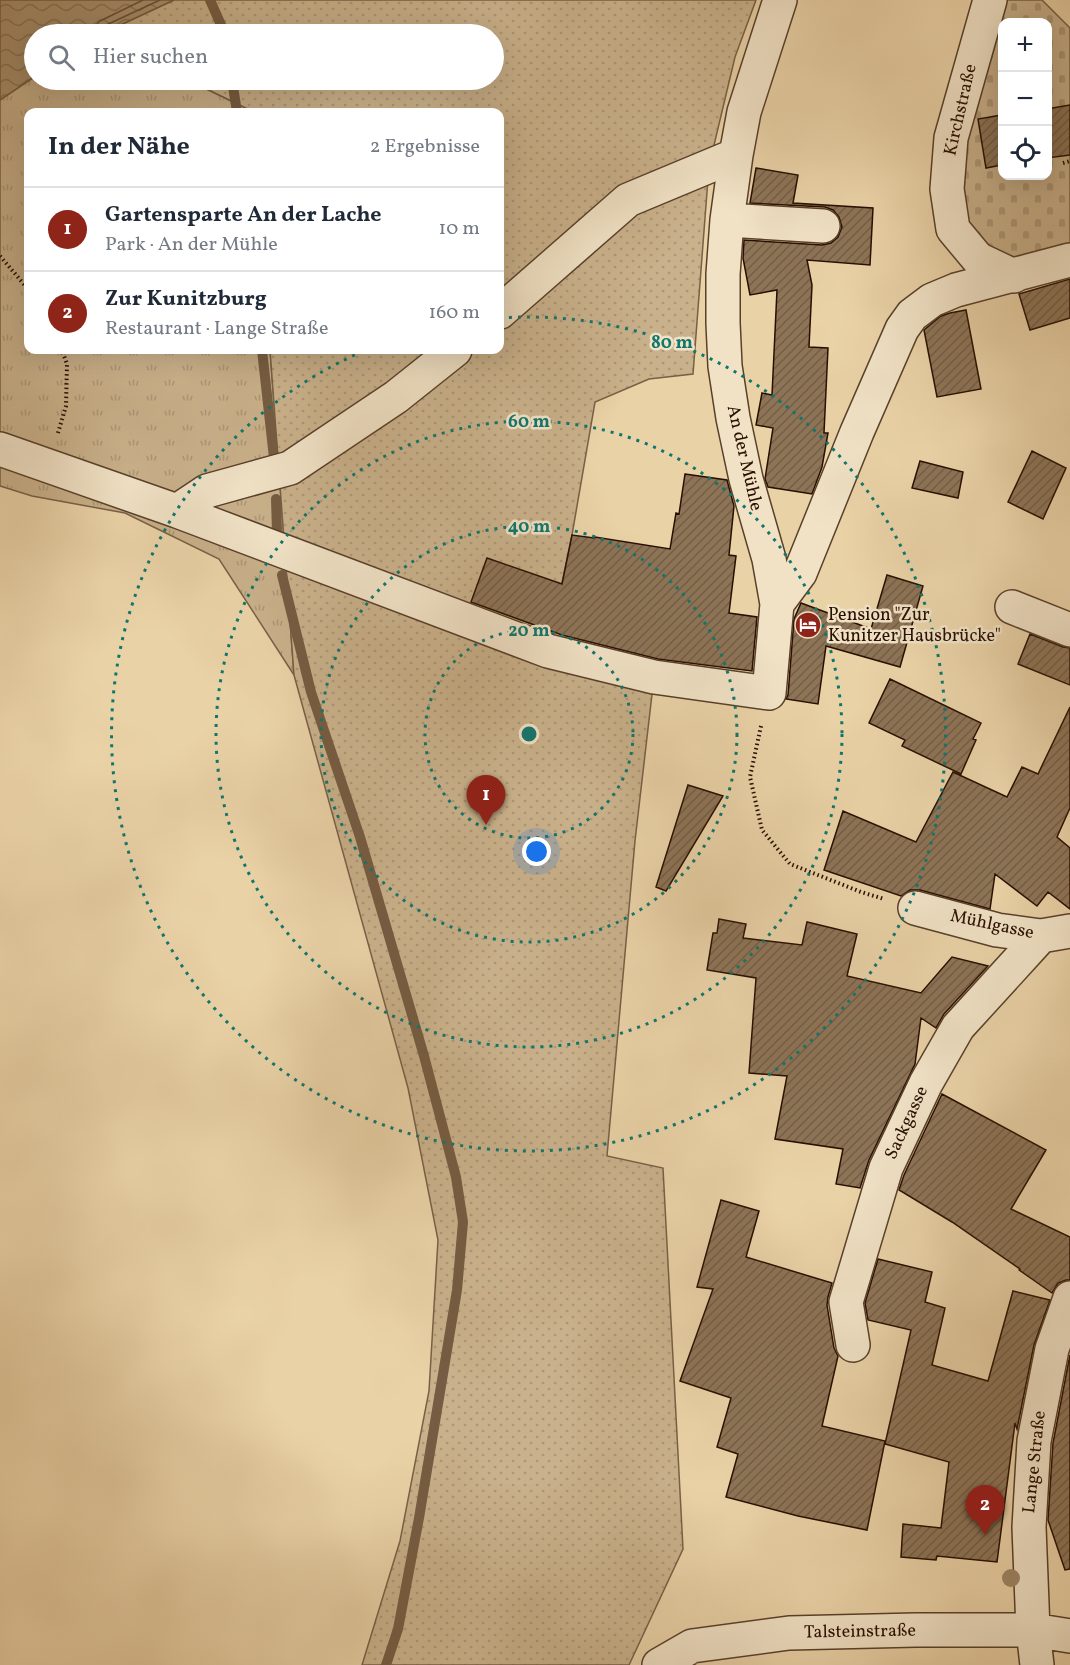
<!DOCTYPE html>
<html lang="de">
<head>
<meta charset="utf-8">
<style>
  :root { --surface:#fff; --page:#f2f2f3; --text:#1f2937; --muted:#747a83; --line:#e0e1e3; --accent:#8f2418 }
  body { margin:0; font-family:Vollkorn,serif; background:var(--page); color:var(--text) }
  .controls { position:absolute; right:18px; top:18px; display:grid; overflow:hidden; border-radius:12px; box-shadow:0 6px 24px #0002 }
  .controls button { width:54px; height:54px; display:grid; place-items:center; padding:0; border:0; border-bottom:2px solid var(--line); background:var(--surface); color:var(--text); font:30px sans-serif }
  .you { position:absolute; left:537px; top:852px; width:21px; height:21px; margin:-15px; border:4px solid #fff; border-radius:50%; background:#1a73e8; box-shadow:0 0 0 9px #1a73e833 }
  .badge { display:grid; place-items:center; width:39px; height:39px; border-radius:50%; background:var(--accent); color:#fff; font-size:20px; font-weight:700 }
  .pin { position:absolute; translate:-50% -50px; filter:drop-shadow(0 2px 3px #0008) }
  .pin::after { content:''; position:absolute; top:32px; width:21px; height:18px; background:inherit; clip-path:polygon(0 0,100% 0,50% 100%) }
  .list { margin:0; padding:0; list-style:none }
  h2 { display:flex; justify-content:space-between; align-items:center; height:78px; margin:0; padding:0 24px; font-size:26px }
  h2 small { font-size:20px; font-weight:400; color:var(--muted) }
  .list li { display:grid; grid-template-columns:39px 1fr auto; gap:18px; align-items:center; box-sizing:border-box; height:84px; padding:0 24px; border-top:2px solid var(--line) }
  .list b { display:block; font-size:22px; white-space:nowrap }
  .list p { margin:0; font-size:20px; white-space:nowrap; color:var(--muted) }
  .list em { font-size:20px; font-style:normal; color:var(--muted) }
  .icon { flex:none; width:33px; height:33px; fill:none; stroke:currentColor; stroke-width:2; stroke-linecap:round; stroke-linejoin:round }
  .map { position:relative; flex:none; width:1070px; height:1665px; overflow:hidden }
  .search { position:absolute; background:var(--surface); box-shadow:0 6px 24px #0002; left:24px; top:24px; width:480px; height:66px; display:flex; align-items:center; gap:15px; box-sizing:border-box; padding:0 21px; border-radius:33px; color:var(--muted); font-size:22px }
  .panel { position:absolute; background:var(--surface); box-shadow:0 6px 24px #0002; left:24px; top:108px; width:480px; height:246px; border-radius:12px }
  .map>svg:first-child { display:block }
  .grass { fill:url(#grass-tufts); stroke:#786046; stroke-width:1.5 }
  .cemetery { fill:url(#cemetery-stones); stroke:#786046; stroke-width:1.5; fill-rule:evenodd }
  .garden { fill:url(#garden-dots); stroke:#786046; stroke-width:1.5 }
  .water { fill:url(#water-waves); stroke:#755c42; stroke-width:1.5 }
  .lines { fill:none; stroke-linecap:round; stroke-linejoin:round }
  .shore { stroke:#685037; stroke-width:1.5 }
  .stream { stroke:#755c42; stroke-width:10 }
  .building { fill:url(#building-hatch); stroke:#280f00; stroke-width:1.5 }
  .minor-casing { stroke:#58402a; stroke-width:36 }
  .path { stroke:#280f00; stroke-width:4; stroke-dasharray:1.5 3; stroke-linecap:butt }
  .minor { stroke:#f1e2c6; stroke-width:33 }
  .tree { fill:#9e8666 }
  .ring { fill:none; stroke:#0f766e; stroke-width:3; stroke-dasharray:3 6 }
  .labels { text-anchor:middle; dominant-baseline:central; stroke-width:5; stroke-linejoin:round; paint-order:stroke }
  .street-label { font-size:18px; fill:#280f00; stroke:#f1e2c6 }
  .poi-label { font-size:18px; fill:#280f00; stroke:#f1e2c6; text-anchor:start }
  .centre { fill:#0f766e; stroke:#f1e2c6; stroke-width:3 }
  .ring-label { font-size:18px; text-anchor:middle; font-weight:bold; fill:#0f766e; stroke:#f1e2c6; stroke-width:5; stroke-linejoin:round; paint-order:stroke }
</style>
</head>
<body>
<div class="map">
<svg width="1070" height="1665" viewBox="0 0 1070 1665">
  <defs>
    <pattern id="grass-tufts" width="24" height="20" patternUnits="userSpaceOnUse" patternTransform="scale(1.5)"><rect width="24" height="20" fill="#c9b18b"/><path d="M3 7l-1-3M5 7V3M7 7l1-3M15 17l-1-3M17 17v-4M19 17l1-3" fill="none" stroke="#ad9776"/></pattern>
    <pattern id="cemetery-stones" width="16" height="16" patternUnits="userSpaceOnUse" patternTransform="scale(1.5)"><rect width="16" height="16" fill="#c9b18b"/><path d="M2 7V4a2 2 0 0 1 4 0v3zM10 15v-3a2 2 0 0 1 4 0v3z" fill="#ad9776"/></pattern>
    <pattern id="garden-dots" width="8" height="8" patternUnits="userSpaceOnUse" patternTransform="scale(1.5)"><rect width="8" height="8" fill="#c9b18b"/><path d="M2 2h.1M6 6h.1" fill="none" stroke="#ad9776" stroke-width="1.8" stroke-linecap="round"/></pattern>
    <pattern id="water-waves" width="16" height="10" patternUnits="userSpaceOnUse" patternTransform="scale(1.5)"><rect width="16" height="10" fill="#a8906e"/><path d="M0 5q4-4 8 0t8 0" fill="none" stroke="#897458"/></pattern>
    <pattern id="building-hatch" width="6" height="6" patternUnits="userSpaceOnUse" patternTransform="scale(1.5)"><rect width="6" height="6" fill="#8d7457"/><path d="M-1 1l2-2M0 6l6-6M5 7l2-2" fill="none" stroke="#735e46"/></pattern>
  </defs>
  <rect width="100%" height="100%" fill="#ead2a7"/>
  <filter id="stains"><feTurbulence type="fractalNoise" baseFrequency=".00333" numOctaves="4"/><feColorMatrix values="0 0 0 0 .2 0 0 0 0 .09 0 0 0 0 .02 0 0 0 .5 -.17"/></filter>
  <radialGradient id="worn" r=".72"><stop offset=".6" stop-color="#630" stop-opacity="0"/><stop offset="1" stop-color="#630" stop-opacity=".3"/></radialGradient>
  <path class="grass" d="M 34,77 L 34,80 L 188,80 L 252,111 L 252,112 L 28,112 L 28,350 L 270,350 L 294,675 L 219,559 L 125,513 L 32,496 L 0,486 L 0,100 Z"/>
  <path class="cemetery" d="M 999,0 L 1042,0 L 1070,28 L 1070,251 L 1018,262 L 976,244 L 958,190 L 965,121 ZM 1002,22 L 1048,22 L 1048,176 L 1002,176 Z"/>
  <path class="garden" d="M 174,0 L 756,0 L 735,57 L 709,166 L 693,374 L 649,379 L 595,402 L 572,535 L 548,650 L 654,677 L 635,841 L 607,1156 L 663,1168 L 683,1549 L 629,1665 L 362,1665 L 400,1541 L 429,1391 L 438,1240 L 408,1088 L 294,675 L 270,350 L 500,350 L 500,112 L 252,112 L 252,111 L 188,80 L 494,80 L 494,34 L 101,34 Z"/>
  <path class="water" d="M 0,0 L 174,0 L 101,34 L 34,34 L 34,77 L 0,100 Z"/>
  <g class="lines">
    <path class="shore" d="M 93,34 L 95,26 L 100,21 L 143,0
      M 101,34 L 101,30 L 104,26 L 160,0"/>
    <path class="stream" d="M 210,0 L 225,34
      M 232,80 L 237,112
      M 262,350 L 274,458
      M 276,499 L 277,532
      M 282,575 L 311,692 L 360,837 L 424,1056 L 456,1177 L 463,1222 L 457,1290 L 419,1518 L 398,1629 L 386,1665"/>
  </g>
  <path class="building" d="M 1070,105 L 1070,155 L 1047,158 L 1047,109 Z
    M 1002,115 L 1002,165 L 986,168 L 978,119 Z
    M 756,168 L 798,175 L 793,203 L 873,208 L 870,265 L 807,260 L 812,285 L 809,347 L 828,348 L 824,433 L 828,433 L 822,467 L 812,494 L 768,487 L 765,479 L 773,428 L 756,425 L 762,393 L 772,395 L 777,290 L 750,295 L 743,258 L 744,240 L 822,245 L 831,243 L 838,237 L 842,227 L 839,217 L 833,210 L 825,207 L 750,203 Z
    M 1070,279 L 1070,318 L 1030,330 L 1019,294 Z
    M 966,310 L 981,389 L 937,397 L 924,330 L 941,316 L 950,313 Z
    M 1032,451 L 1066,468 L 1043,519 L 1008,502 Z
    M 920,461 L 963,472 L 958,498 L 912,488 Z
    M 685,474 L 727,480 L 734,506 L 729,555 L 736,556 L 729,613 L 757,617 L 752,671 L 658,659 L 562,635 L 471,602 L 487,558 L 562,584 L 572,535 L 594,538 L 595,537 L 670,549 L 676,513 L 679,514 Z
    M 887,575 L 923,586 L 900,667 L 826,646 L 818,704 L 786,699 L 788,695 L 794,619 L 801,603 L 871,629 Z
    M 1030,634 L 1063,647 L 1070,648 L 1070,685 L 1018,664 Z
    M 890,679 L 981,723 L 973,739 L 976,740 L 961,774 L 902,746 L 905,740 L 869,723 Z
    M 1070,707 L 1070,808 L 1057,837 L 1070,848 L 1070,909 L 1048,892 L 1037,906 L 995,874 L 990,909 L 920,890 L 910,890 L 901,896 L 824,870 L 843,811 L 916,842 L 953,772 L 1007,797 L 1022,767 L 1038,774 Z
    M 688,785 L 723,796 L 666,891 L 656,887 Z
    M 719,919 L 746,924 L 743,938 L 802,945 L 807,922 L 857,934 L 847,976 L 921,993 L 952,957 L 988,966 L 944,1014 L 936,1028 L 921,1018 L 915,1064 L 869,1160 L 860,1188 L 836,1184 L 843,1149 L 775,1139 L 787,1076 L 749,1073 L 756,978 L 707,970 L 713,933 L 717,933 Z
    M 942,1094 L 1046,1150 L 1011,1209 L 1070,1237 L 1070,1280 L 1066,1280 L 1058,1283 L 1052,1293 L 1019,1270 L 1020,1269 L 952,1222 L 899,1190 L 904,1175 Z
    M 721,1200 L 759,1211 L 746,1257 L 832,1283 L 828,1297 L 827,1305 L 834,1348 L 838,1356 L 822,1426 L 885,1441 L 867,1530 L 798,1516 L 726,1497 L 738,1454 L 717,1447 L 731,1398 L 680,1381 L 713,1289 L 697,1287 Z
    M 878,1259 L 932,1272 L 925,1302 L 945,1308 L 932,1365 L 988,1381 L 1013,1291 L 1050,1300 L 1034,1345 L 1017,1429 L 1015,1423 L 997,1562 L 937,1556 L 936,1560 L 901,1557 L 903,1524 L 941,1528 L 949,1462 L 885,1444 L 911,1330 L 868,1320 L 865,1303 Z
    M 1070,1355 L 1070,1569 L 1065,1570 L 1048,1520 L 1053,1443 Z"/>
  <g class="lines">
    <defs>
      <path id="minor" d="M 990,0 L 951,138 L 947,189 L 953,229 L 978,259 L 1014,276
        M 727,220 L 823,226
        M 500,312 L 628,200 L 736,155
        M 0,449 L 177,511 L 548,651 L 654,677 L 769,693 L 777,604 L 769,559 L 746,479 L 733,418 L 725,366 L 723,323 L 723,274 L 727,220 L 736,155 L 744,112 L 780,0
        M 177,511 L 207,491 L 290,468 L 396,397 L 455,350
        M 777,604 L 800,573 L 857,432 L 902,329 L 912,315 L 932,300 L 956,290 L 1070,260
        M 1012,607 L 1070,630
        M 915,908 L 997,930 L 1041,936 L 1070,931
        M 853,1345 L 846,1302 L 886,1168 L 926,1083 L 958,1027 L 1041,936
        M 659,1665 L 692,1646 L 789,1633 L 916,1630 L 1033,1630 L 1070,1636
        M 1037,1665 L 1033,1630 L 1029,1527 L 1034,1441 L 1052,1349 L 1070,1298"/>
    </defs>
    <use href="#minor" class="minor-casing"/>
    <path class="path" d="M 1063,163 L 1070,161
      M 0,256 L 28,289
      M 58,433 L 66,406 L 67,364 L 62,350
      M 761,726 L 750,777 L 762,830 L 790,864 L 861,892 L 884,899"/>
    <use href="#minor" class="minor"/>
  </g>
  <circle class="tree" cx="1011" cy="1578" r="9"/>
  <g class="ring">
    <circle cx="529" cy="734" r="104"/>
    <circle cx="529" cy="734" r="208"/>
    <circle cx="529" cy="734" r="313"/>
    <path d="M500 318A417 417 0 1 1 366 350"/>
  </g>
  <defs>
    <symbol id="hotel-disc" viewBox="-11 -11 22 22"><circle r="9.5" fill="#8f2418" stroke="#f1e2c6"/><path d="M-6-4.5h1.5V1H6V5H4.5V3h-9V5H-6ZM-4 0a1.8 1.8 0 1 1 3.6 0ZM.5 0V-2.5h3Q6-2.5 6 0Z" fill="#fff"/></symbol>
  </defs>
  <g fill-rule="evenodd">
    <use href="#hotel-disc" x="793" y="610" width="30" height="30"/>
  </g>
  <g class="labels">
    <g class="street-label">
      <text transform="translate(961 110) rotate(-77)">Kirchstraße</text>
      <text transform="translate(744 458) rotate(77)">An der Mühle</text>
      <text transform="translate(992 925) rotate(12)">Mühlgasse</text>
      <text transform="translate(907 1123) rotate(-65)">Sackgasse</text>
      <text transform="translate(1035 1462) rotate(-84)">Lange Straße</text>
      <text transform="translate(860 1632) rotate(-1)">Talsteinstraße</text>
    </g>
    <g class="poi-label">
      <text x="828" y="615">Pension "Zur<tspan x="828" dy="21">Kunitzer Hausbrücke"</tspan></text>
    </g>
  </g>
  <circle cx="529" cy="734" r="9" class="centre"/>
  <g class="ring-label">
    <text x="672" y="348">80 m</text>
    <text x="529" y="427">60 m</text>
    <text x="529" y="532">40 m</text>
    <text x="529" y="636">20 m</text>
  </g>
  <rect width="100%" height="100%" filter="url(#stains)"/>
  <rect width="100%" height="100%" fill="url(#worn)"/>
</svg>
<div class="controls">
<button>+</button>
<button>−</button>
<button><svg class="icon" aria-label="locate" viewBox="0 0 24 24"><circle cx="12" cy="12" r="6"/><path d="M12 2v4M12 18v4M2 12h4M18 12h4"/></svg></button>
</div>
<div class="you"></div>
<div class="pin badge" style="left:486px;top:825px">1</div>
<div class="pin badge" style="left:985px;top:1535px">2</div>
<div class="search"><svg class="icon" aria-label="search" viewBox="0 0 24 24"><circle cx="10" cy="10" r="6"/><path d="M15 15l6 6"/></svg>Hier suchen</div>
<section class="panel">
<h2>In der Nähe<small>2 Ergebnisse</small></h2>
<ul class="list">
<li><span class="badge">1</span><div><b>Gartensparte An der Lache</b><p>Park · An der Mühle</p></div><em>10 m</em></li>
<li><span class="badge">2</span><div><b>Zur Kunitzburg</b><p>Restaurant · Lange Straße</p></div><em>160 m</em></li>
</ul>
</section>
</div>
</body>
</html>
